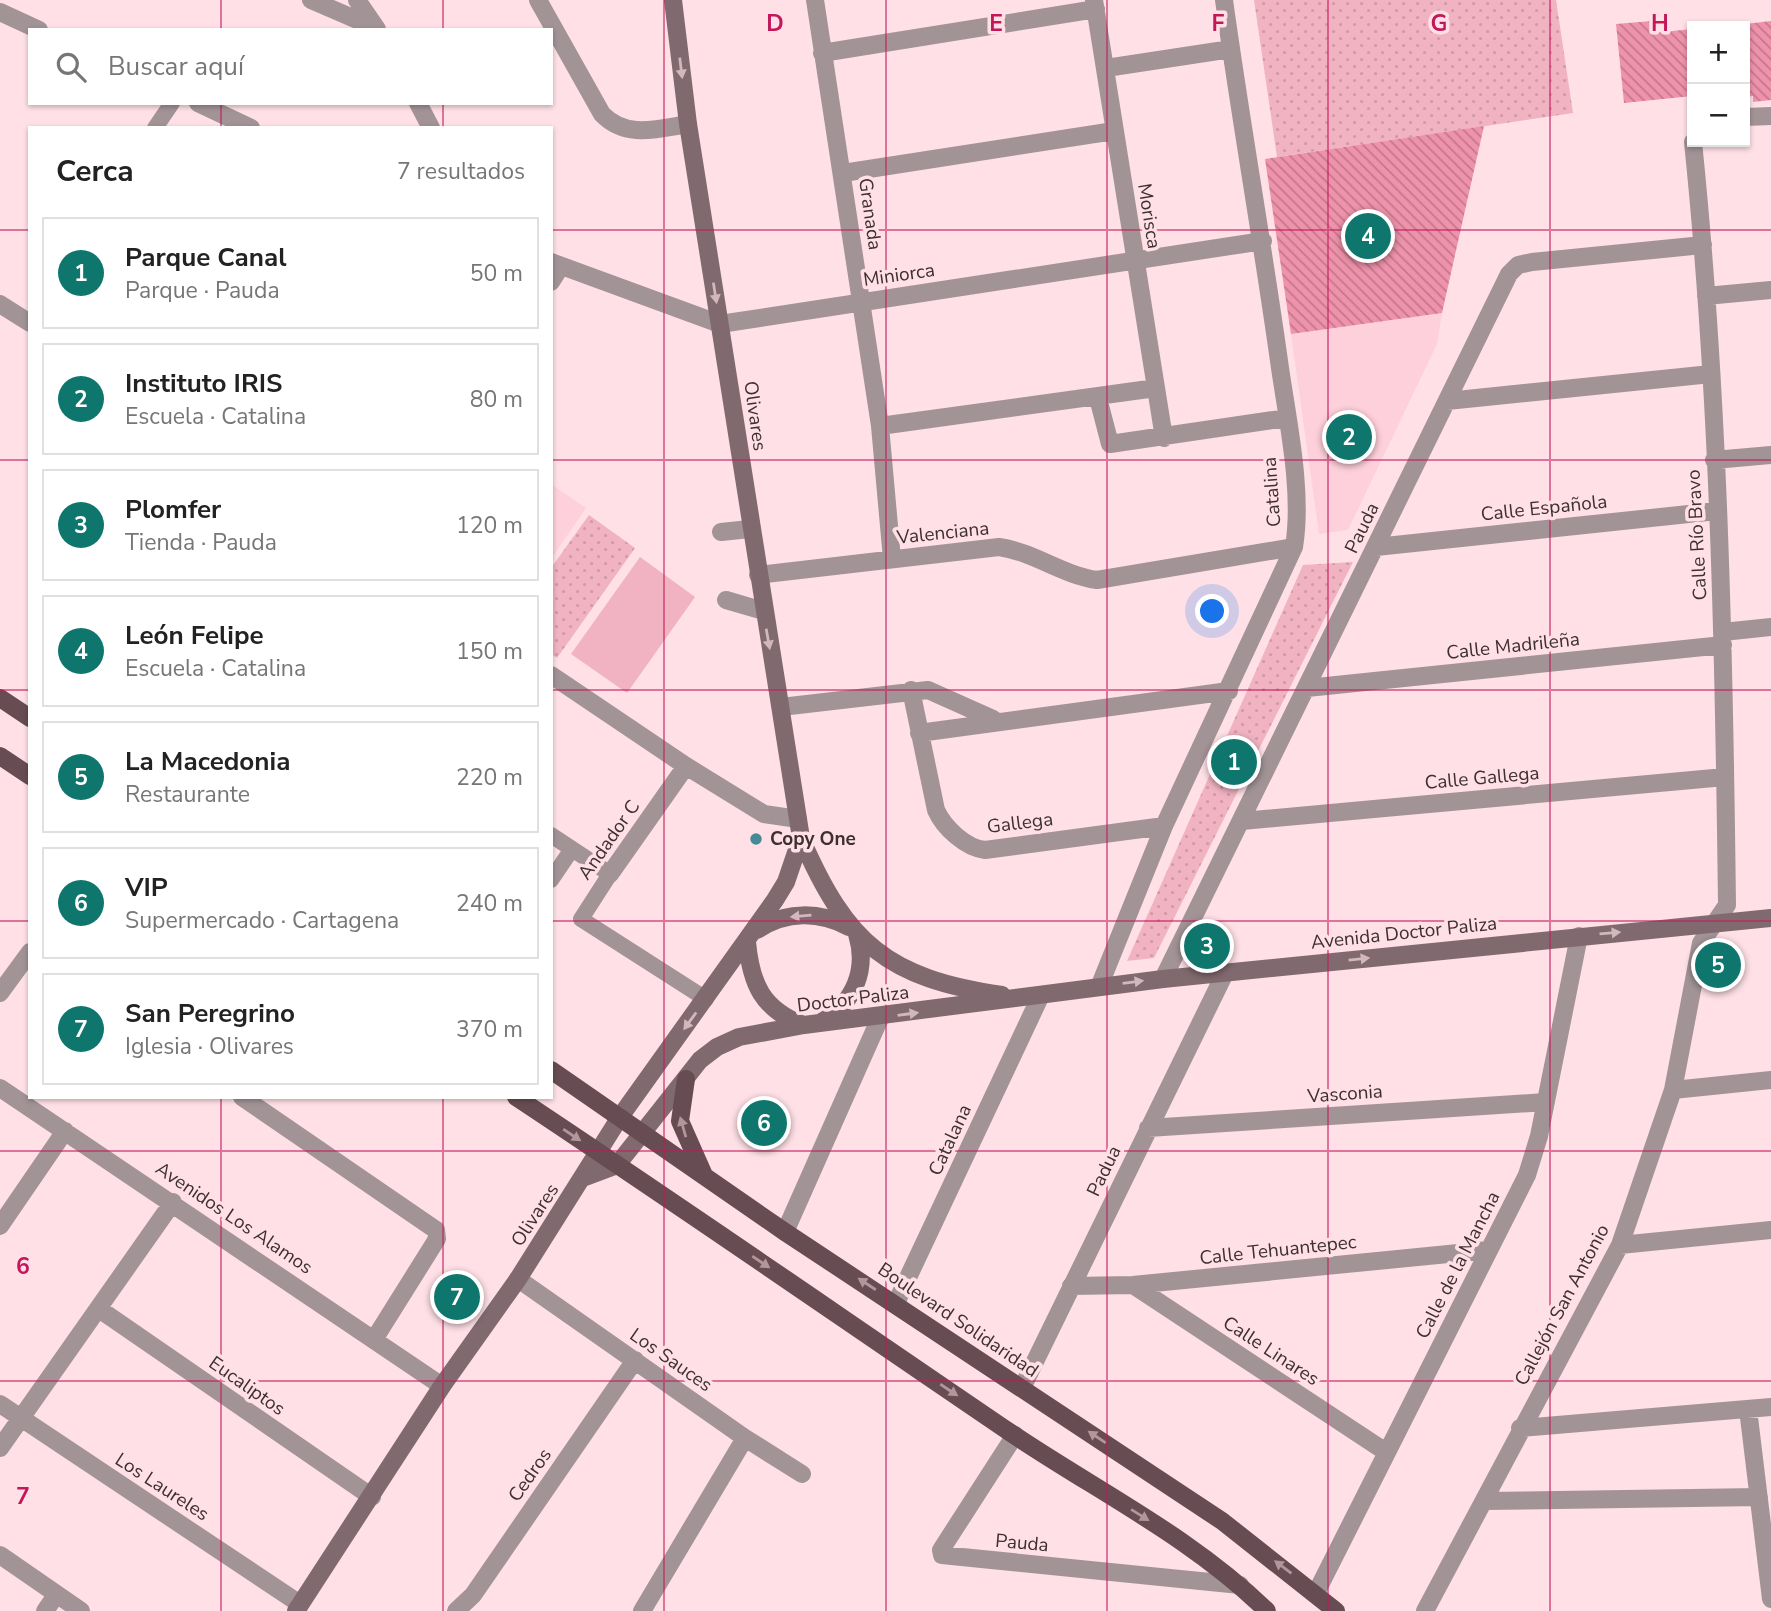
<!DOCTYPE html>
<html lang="es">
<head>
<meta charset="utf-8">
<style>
  :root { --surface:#fff; --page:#f6f6f6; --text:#222; --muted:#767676; --line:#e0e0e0; --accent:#0f766e }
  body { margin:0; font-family:"Nunito Sans",sans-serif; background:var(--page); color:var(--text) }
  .controls { position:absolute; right:21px; top:21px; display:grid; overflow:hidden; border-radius:0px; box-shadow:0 2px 5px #0004 }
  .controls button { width:63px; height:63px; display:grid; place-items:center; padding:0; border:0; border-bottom:2px solid var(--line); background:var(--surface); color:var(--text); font:35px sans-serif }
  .you { position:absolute; left:1213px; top:612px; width:24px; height:24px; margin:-18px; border:5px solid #fff; border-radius:50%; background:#1a73e8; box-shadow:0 0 0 10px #1a73e833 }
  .badge { display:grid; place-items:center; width:46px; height:46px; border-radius:50%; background:var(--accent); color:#fff; font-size:23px; font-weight:700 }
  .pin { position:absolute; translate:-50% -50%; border:4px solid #fff; box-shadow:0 2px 7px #0006 }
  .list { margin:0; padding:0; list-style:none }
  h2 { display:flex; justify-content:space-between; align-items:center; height:91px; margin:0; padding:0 28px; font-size:30px }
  h2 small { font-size:23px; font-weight:400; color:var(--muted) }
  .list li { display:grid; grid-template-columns:46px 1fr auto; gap:21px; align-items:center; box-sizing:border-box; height:112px; margin:0 14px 14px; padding:0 14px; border:2px solid var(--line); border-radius:0px }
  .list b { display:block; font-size:26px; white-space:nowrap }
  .list p { margin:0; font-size:23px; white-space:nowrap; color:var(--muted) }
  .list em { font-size:23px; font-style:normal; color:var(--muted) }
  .icon { flex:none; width:38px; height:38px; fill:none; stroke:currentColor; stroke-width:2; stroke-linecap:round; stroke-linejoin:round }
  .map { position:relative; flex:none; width:1771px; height:1611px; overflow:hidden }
  .search { position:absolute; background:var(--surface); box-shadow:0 2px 5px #0004; left:28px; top:28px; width:525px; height:77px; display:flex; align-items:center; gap:18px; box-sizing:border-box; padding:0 24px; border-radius:0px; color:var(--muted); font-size:26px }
  .panel { position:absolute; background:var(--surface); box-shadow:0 2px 5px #0004; left:28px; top:126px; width:525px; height:973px; border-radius:0px }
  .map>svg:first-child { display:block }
  .built { fill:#fed0db }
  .green { fill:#f1b3c2 }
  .park { fill:url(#park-dots) }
  .building { fill:url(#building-back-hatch) }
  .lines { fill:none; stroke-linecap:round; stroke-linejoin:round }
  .pedestrian { stroke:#a29396; stroke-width:16 }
  .minor { stroke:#a29396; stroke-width:18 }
  .secondary { stroke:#806a6f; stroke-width:18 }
  .primary { stroke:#674d53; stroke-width:18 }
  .oneway { fill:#d2b7bc }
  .oneway2 { fill:#b2969c }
  .grid { fill:none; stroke:#c2185b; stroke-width:2; stroke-opacity:0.55 }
  .poi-dot { fill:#468a98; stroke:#fee0e6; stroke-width:2.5 }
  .labels { text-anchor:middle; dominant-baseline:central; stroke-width:7; stroke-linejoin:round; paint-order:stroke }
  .street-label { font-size:19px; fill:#3d2f32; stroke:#fee0e6 }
  .poi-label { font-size:19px; font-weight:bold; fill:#3d2f32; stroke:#fee0e6; text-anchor:start }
  .grid-label { font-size:23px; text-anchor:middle; font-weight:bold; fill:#c2185b; stroke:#fee0e6; stroke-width:7; stroke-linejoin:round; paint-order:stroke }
</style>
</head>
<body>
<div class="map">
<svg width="1771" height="1611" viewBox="0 0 1771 1611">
  <defs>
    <pattern id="park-dots" width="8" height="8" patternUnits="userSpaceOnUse" patternTransform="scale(1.75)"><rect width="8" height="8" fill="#f1b3c2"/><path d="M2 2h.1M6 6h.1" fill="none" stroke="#d09aa7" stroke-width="1.8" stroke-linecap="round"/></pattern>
    <pattern id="building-back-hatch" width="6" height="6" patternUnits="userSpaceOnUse" patternTransform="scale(1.75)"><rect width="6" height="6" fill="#ef92ab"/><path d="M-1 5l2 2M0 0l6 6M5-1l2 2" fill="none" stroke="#c3788c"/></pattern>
  </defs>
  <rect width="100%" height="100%" fill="#fee0e6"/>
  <path class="built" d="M 1442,313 L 1437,344 L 1348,530 L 1319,534 L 1291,334 Z
    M 551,484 L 586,508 L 551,559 Z"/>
  <path class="green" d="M 640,557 L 695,597 L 627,693 L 571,654 Z"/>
  <path class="park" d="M 1254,0 L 1556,0 L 1573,113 L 1277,157 Z
    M 589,515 L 635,548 L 557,658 L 551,654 L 551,568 Z
    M 1353,562 L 1154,958 L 1127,961 L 1303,565 Z"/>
  <path class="building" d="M 1652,21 L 1653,33 L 1692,29 L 1692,96 L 1624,103 L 1616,24 Z
    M 1771,21 L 1771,100 L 1753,102 L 1753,96 L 1745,97 L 1745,24 Z
    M 1484,126 L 1442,313 L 1291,334 L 1265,159 Z"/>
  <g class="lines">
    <path class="pedestrian" d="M 155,128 L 172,103
      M 551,835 L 610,874 L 581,919 L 706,999
      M 551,880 L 572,849"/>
    <path class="minor" d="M 311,0 L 376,28
      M 357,0 L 377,29
      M 538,0 L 602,114 C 626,139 657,129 688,124
      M 815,0 L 880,426 L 892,559
      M 1094,0 L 1164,438
      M 0,12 L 39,30
      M 822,53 L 1096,9
      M 1106,68 L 1231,49
      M 198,103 L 251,128
      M 418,103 L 431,128
      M 1745,117 L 1771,116
      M 843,173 L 1114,131
      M 551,262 L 720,324 L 1263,241
      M 551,282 L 561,266
      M 1706,296 L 1771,290
      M 0,304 L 30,323
      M 1098,398 L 1110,444 L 1287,418
      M 1447,401 L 1711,374
      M 880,426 L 1156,388
      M 1714,460 L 1771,455
      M 721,532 L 750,529
      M 1376,547 L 1717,511
      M 758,575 L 999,547 C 1034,552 1062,575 1097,580 L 1294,547
      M 726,600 L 764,611
      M 1723,632 L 1771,627
      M 551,675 L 686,766 L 764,814 L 798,819
      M 1307,688 L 1723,645
      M 911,690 L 936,810 C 944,828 966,848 985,850 L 1164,826
      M 781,707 L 928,690 L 993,719
      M 919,733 L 1229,691
      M 1242,821 L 1725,777
      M 610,874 L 686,766
      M 1163,979 L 1509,274 L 1518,265 L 1532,262 L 1703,245
      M 1099,987 L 1164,826 L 1294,547 C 1303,492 1288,423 1280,368 C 1263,245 1241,123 1224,0
      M 0,993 L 30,952
      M 0,1088 L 442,1386
      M 1673,1090 L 1771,1080
      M 242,1097 L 436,1230 L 437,1239 L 375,1338
      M 1148,1128 L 1546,1102
      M 0,1226 L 65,1131
      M 785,1232 L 880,1018
      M 1620,1245 L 1771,1230
      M 518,1279 L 745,1438 L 802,1474
      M 1133,1285 L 1386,1452
      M 1071,1286 L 1133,1285 L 1489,1250
      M 896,1303 L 1041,995
      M 99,1309 L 372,1497
      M 1022,1388 L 1225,973
      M 0,1404 L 300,1604
      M 1748,1409 L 1771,1599
      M 1520,1428 L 1771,1407
      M 1015,1435 L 941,1550 L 942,1555 L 1240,1585
      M 0,1448 L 173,1202
      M 1484,1501 L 1759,1497
      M 0,1555 L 81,1611
      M 1316,1593 L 1527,1175 L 1539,1136 L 1579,936
      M 45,1611 L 56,1595
      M 456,1611 L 473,1595 L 635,1360
      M 642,1611 L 745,1438
      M 1425,1611 L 1620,1245 L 1673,1090 L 1701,943 L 1727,905 C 1724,651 1719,395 1693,142"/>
    <path class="secondary" d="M 673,0 L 688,124 L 801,838 C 847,944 887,978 1002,995
      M 757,930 C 786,911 819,911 849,927
      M 747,942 C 751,984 762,1009 803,1025
      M 823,1021 C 854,1002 868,970 857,934
      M 585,1177 L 617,1165 L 700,1060 L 717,1047 L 739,1037 L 804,1025 L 1163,979 L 1771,918
      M 296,1611 L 442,1386 L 518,1279 L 620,1117 L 775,900 L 786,882 L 801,838"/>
    <path class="primary" d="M 0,698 L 30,718
      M 0,756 L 30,776
      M 551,1070 L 785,1232 L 1222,1521 L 1336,1611
      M 686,1079 L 680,1121 L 703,1173
      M 516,1097 C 682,1207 846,1321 1011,1433 C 1097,1491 1193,1538 1267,1611"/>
  </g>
  <defs><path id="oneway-solid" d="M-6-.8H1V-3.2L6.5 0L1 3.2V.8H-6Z" transform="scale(1.75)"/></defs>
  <g class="oneway">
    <use href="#oneway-solid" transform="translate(681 68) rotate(83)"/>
    <use href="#oneway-solid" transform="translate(715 293) rotate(81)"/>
    <use href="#oneway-solid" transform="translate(768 639) rotate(80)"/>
    <use href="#oneway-solid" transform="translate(801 916) rotate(175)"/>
    <use href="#oneway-solid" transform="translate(1610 933) rotate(-5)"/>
    <use href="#oneway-solid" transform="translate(1359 959) rotate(-6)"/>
    <use href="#oneway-solid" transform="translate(1133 982) rotate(-7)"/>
    <use href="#oneway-solid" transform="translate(908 1014) rotate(-8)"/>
    <use href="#oneway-solid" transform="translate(690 1021) rotate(126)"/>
  </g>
  <g class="oneway2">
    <use href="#oneway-solid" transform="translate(683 1127) rotate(-106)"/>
    <use href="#oneway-solid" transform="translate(572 1135) rotate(34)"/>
    <use href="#oneway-solid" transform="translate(761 1262) rotate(34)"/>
    <use href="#oneway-solid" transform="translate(867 1284) rotate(-147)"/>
    <use href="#oneway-solid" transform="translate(949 1390) rotate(34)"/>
    <use href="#oneway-solid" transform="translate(1097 1437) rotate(-146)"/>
    <use href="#oneway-solid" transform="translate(1140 1515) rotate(32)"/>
    <use href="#oneway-solid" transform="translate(1283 1567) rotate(-143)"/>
  </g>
  <path class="grid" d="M 221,0 L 221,30M 443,0 L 443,30M 664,0 L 664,1611M 886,0 L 886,1611M 1107,0 L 1107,1611M 1328,0 L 1328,1611M 1550,0 L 1550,1611M 221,103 L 221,128M 443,103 L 443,128M 0,230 L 30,230M 551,230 L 1771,230M 0,460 L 30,460M 551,460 L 1771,460M 0,690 L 30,690M 551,690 L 1771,690M 0,921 L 30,921M 551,921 L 1771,921M 221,1097 L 221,1611M 443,1097 L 443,1611M 0,1151 L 1771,1151M 0,1381 L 1771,1381"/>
  <circle class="poi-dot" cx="756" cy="839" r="7"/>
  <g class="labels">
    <g class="street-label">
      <text transform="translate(870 214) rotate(82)">Granada</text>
      <text transform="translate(1149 216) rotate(81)">Morisca</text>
      <text transform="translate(899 275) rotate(-8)">Miniorca</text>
      <text transform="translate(755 416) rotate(82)">Olivares</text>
      <text transform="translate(1272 492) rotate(-94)">Catalina</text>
      <text transform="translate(1544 508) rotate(-6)">Calle Española</text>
      <text transform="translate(1362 528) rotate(-64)">Pauda</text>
      <text transform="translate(943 533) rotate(-6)">Valenciana</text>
      <text transform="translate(1697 535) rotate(-93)">Calle Río Bravo</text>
      <text transform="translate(1513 646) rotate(-6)">Calle Madrileña</text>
      <text transform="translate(1482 778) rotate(-5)">Calle Gallega</text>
      <text transform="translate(1020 823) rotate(-7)">Gallega</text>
      <text transform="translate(609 840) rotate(-55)">Andador C</text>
      <text transform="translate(1404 933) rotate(-6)">Avenida Doctor Paliza</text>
      <text transform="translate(853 999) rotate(-7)">Doctor Paliza</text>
      <text transform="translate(1345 1094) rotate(-4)">Vasconia</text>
      <text transform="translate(950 1140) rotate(-65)">Catalana</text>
      <text transform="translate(1104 1171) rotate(-64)">Padua</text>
      <text transform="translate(535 1215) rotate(-57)">Olivares</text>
      <text transform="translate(234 1218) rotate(34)">Avenidos Los Alamos</text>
      <text transform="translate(1278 1250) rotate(-6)">Calle Tehuantepec</text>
      <text transform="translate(1458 1265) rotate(-63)">Calle de la Mancha</text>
      <text transform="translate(1562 1305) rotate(-62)">Callejón San Antonio</text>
      <text transform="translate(958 1320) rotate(34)">Boulevard Solidaridad</text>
      <text transform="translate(1271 1351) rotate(33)">Calle Linares</text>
      <text transform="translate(671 1360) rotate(35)">Los Sauces</text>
      <text transform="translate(247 1386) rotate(35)">Eucaliptos</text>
      <text transform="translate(530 1475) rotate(-55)">Cedros</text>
      <text transform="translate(162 1487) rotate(33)">Los Laureles</text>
      <text transform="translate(1022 1543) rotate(5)">Pauda</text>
    </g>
    <g class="poi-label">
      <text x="770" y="839">Copy One</text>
    </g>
  </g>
  <g class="grid-label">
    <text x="775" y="31">D</text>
    <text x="996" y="31">E</text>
    <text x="1218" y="31">F</text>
    <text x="1439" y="31">G</text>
    <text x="1660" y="31">H</text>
    <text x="23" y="1274">6</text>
    <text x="23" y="1504">7</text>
  </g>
</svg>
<div class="controls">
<button>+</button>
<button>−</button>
</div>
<div class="you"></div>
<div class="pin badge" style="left:1234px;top:762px">1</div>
<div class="pin badge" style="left:1349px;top:437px">2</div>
<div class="pin badge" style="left:1207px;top:946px">3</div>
<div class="pin badge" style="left:1368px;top:236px">4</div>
<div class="pin badge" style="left:1718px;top:965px">5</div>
<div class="pin badge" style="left:764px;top:1123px">6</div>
<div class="pin badge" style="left:457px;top:1297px">7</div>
<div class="search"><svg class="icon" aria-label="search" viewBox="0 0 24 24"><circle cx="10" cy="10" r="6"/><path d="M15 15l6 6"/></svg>Buscar aquí</div>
<section class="panel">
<h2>Cerca<small>7 resultados</small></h2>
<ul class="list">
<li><span class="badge">1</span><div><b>Parque Canal</b><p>Parque · Pauda</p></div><em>50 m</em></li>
<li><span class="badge">2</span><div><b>Instituto IRIS</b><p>Escuela · Catalina</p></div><em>80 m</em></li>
<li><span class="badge">3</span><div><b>Plomfer</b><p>Tienda · Pauda</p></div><em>120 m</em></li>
<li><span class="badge">4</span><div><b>León Felipe</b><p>Escuela · Catalina</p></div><em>150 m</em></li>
<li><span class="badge">5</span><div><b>La Macedonia</b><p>Restaurante</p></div><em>220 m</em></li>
<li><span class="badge">6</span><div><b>VIP</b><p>Supermercado · Cartagena</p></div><em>240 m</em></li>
<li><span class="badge">7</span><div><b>San Peregrino</b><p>Iglesia · Olivares</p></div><em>370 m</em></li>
</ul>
</section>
</div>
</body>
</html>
